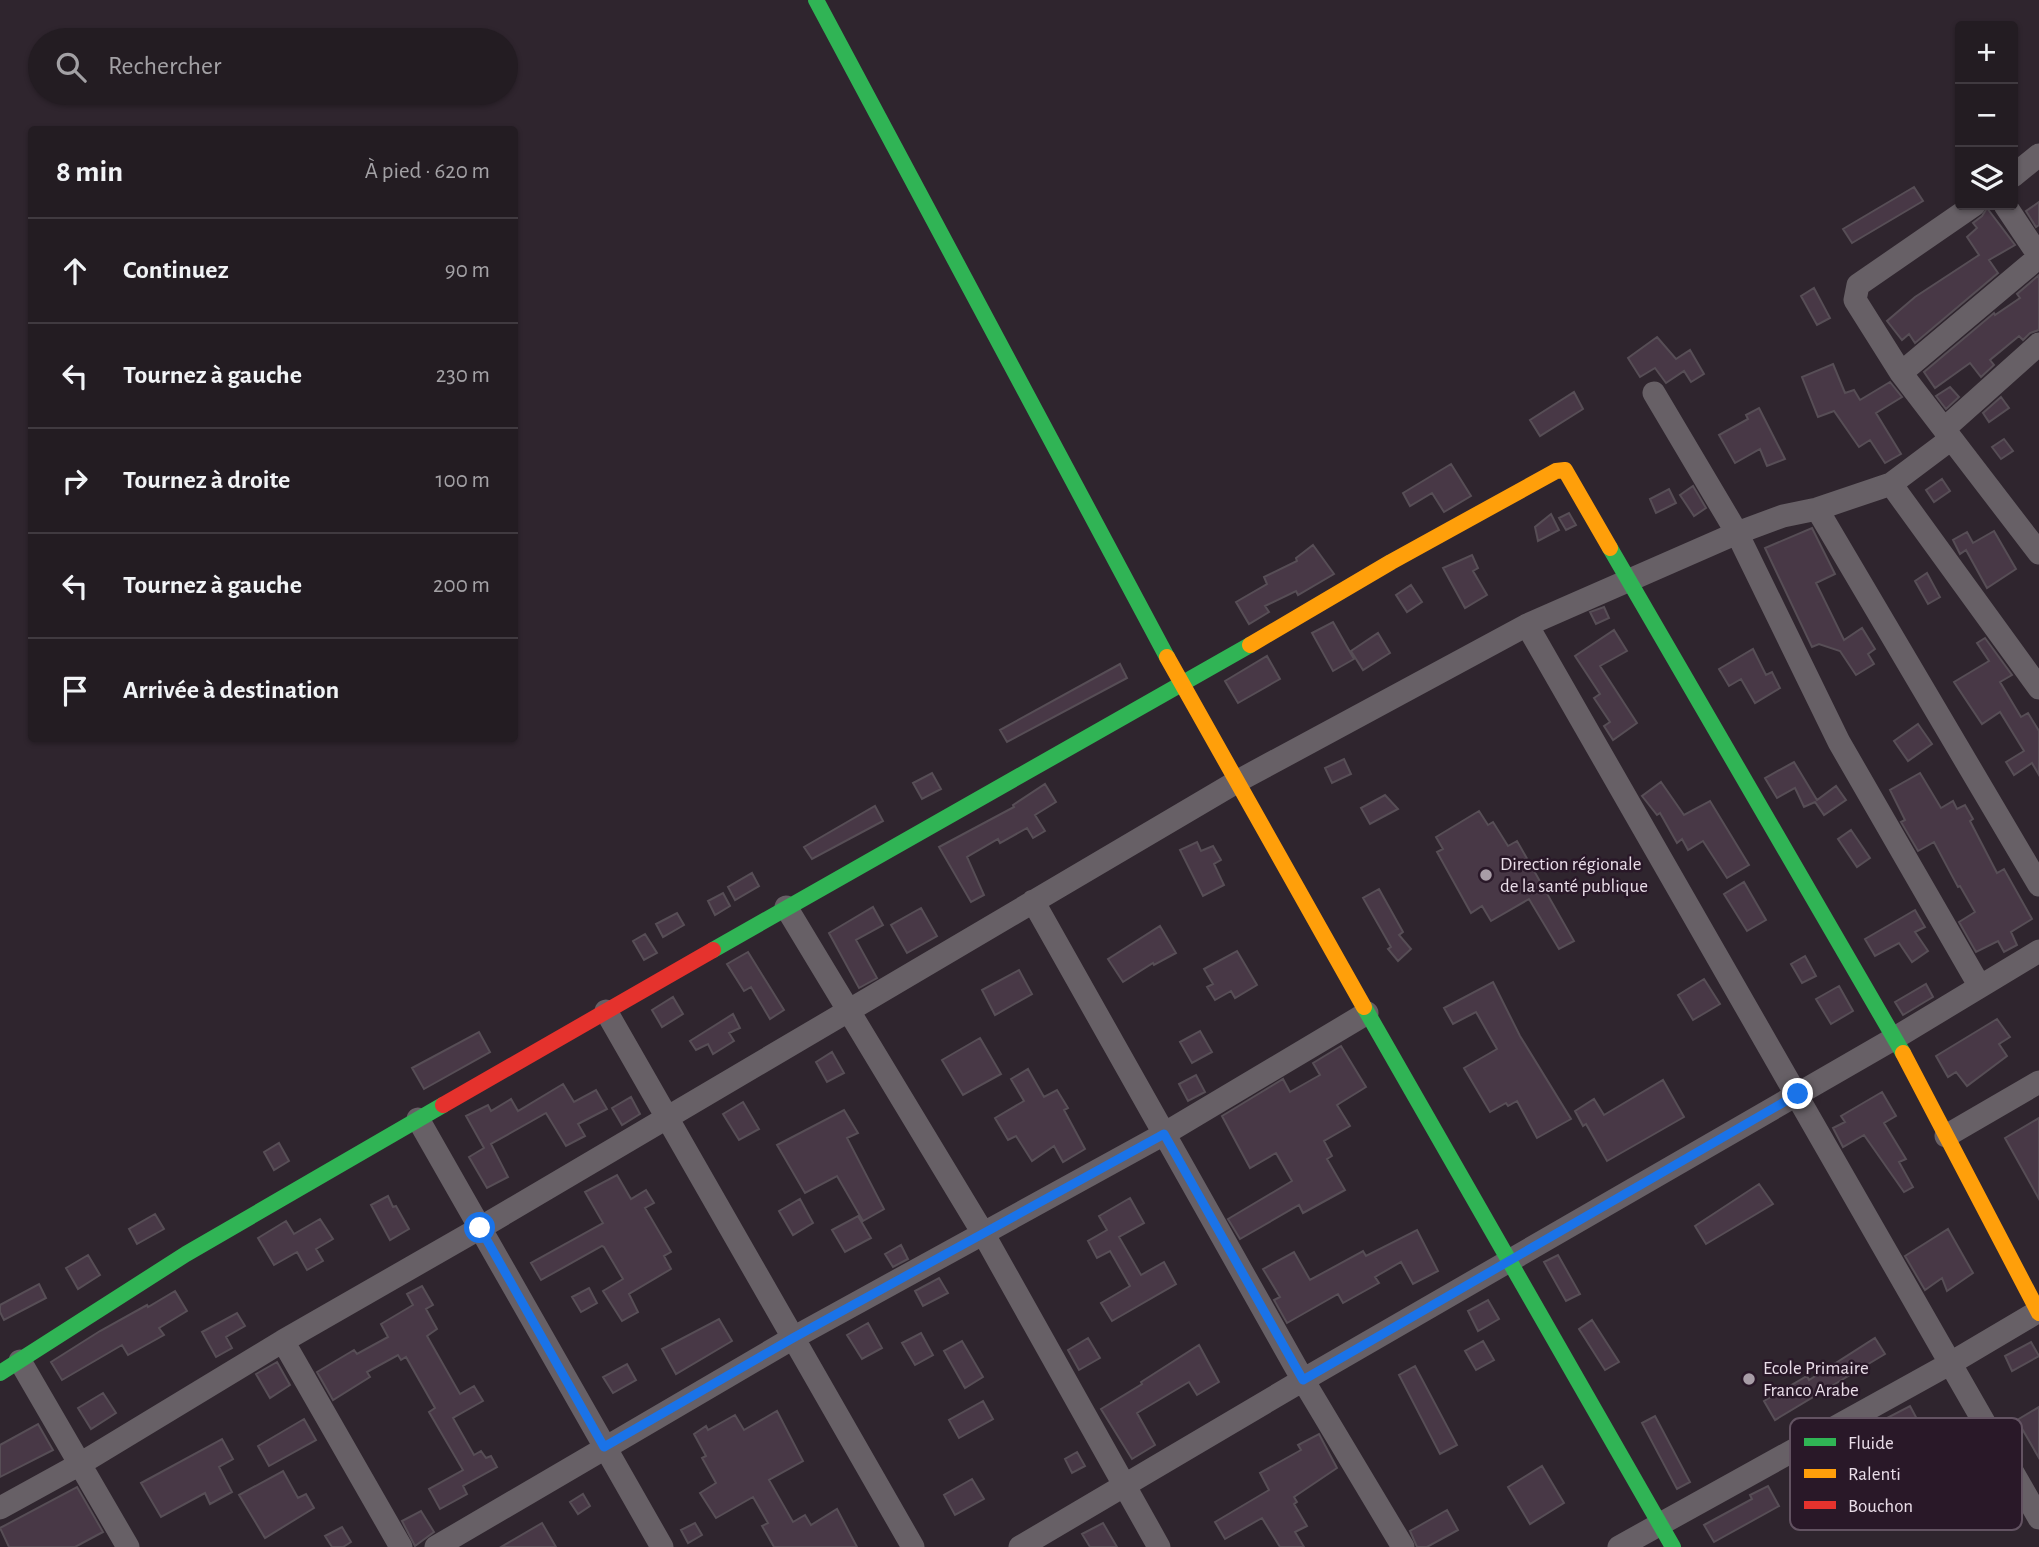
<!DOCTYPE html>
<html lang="fr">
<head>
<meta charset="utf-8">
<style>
  :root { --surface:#231c22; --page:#2b252a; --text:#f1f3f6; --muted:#a3a1a5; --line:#403a40 }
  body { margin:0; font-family:"Alegreya Sans",sans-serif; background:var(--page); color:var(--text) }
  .controls { position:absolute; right:21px; top:21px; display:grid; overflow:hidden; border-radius:7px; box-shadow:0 2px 5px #0004 }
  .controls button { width:63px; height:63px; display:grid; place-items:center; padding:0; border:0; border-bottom:2px solid var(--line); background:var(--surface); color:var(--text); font:35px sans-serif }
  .stop { position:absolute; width:21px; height:21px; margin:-16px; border:5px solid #1a73e8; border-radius:50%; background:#fff }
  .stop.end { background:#1a73e8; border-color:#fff; box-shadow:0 2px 7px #0008 }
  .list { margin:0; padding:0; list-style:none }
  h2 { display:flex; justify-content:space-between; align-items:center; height:91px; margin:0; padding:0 28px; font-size:30px }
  h2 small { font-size:23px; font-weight:400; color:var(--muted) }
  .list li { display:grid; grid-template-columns:46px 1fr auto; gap:21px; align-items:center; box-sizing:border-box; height:105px; padding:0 28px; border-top:2px solid var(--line) }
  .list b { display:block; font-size:26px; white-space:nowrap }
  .list em { font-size:23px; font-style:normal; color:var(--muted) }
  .icon { flex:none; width:38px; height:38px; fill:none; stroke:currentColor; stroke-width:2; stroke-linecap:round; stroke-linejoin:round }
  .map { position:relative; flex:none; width:2039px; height:1547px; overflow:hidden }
  .search { position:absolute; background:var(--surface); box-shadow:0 2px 5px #0004; left:28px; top:28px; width:490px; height:77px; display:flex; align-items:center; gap:18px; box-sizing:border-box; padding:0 24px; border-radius:38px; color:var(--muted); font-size:26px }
  .panel { position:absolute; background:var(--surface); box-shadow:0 2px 5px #0004; left:28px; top:126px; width:490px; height:616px; border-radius:7px }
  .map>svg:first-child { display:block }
  .building { fill:#483846; stroke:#574e56; stroke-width:2 }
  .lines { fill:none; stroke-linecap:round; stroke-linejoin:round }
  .street { stroke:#676066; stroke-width:23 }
  .fast { stroke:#30b455; stroke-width:16 }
  .slow { stroke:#ff9f0a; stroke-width:16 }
  .jam { stroke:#e5322d; stroke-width:16 }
  .route { stroke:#1a73e8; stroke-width:9 }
  .poi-dot { fill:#a89da7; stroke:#291828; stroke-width:2.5 }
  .labels { text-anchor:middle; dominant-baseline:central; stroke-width:5; stroke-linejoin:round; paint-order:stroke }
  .poi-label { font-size:19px; fill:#e9dde8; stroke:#291828; text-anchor:start }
  .key { fill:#291828; stroke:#635362; stroke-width:2 }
  .key-label { font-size:19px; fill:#e9dde8 }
</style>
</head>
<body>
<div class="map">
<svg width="2039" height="1547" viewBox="0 0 2039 1547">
  <rect width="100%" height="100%" fill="#2f252e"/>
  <path class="building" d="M 1914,187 L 1923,201 L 1852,243 L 1843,229 Z
    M 2039,202 L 2039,225 L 2036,227 L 2026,211 Z
    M 1987,208 L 2015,245 L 1989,260 L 1998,273 L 1915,343 L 1909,334 L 1902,340 L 1887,321 L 1915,297 L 1979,255 L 1967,237 L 1977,228 L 1973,223 L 1982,216 Z
    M 2039,275 L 2039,330 L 2030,333 L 2023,340 L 2019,336 L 1990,360 L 1994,365 L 1981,377 L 1970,363 L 1935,388 L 1924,372 L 1994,313 L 1995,315 L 2020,298 L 2017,294 Z
    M 1814,288 L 1830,318 L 1817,325 L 1801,296 Z
    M 1657,337 L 1676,359 L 1690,350 L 1704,374 L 1691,382 L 1684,371 L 1666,383 L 1655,368 L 1640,377 L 1628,358 Z
    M 1833,364 L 1845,393 L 1854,390 L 1860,400 L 1890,382 L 1902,397 L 1876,413 L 1901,454 L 1885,463 L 1870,440 L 1859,447 L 1834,411 L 1818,417 L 1802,377 Z
    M 1950,387 L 1959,397 L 1946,409 L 1936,396 Z
    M 1574,392 L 1583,409 L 1540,436 L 1530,420 Z
    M 2001,397 L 2009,408 L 1989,422 L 1983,413 Z
    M 1759,408 L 1785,459 L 1767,466 L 1760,449 L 1735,463 L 1719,435 L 1748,419 L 1746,415 Z
    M 2004,439 L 2013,451 L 2001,459 L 1992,447 Z
    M 1451,464 L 1471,496 L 1444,512 L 1432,493 L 1410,506 L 1403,493 Z
    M 1942,479 L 1950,491 L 1934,502 L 1926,490 Z
    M 1693,486 L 1706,508 L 1694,516 L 1680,495 Z
    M 1669,489 L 1676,503 L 1656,513 L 1650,499 Z
    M 1569,513 L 1576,525 L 1566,530 L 1559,518 Z
    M 1551,514 L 1559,530 L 1538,541 L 1535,527 Z
    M 1812,528 L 1835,574 L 1816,583 L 1844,640 L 1862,628 L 1875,649 L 1868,654 L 1874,664 L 1856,675 L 1840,651 L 1819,644 L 1812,647 L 1765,548 Z
    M 1994,531 L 2016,569 L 1987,588 L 1966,550 L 1960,554 L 1953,540 L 1967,532 L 1973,543 Z
    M 1313,545 L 1334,574 L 1298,595 L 1296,591 L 1265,606 L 1269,612 L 1249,624 L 1236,602 L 1267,584 L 1264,577 L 1297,561 L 1296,558 Z
    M 1472,555 L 1478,568 L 1473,571 L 1487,595 L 1465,608 L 1443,568 Z
    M 1927,573 L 1940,597 L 1928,604 L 1915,581 Z
    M 1411,585 L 1422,602 L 1407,612 L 1396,595 Z
    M 1604,607 L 1609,618 L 1596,624 L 1590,612 Z
    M 1333,622 L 1354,659 L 1333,671 L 1312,633 Z
    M 1614,630 L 1627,651 L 1600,666 L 1637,723 L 1613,740 L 1604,726 L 1610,722 L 1594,698 L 1600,694 L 1575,656 Z
    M 1378,633 L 1390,653 L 1363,670 L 1351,651 Z
    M 1985,638 L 2012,675 L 2000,682 L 2021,717 L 2028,713 L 2039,731 L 2039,775 L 2032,763 L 2014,775 L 2006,762 L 2024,751 L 2000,712 L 1982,724 L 1954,682 L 1989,661 L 1977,643 Z
    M 1753,649 L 1766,675 L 1772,672 L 1780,688 L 1755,703 L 1741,679 L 1729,686 L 1719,669 Z
    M 1267,656 L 1280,679 L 1238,703 L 1225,681 Z
    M 1120,664 L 1127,678 L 1007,742 L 1000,730 Z
    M 1918,724 L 1932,744 L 1908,761 L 1894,741 Z
    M 1344,759 L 1351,774 L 1332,783 L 1325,768 Z
    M 1794,762 L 1817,800 L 1836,786 L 1846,800 L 1824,815 L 1815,802 L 1804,807 L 1795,788 L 1777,798 L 1765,778 Z
    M 932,773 L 941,789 L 922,799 L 913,783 Z
    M 1920,773 L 1941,808 L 1953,801 L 1957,809 L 1965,805 L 1973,819 L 1970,821 L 1997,873 L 2004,869 L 2032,919 L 2011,932 L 2017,945 L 2004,952 L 1998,941 L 1976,952 L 1959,922 L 1975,912 L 1960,886 L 1958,887 L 1934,842 L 1918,851 L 1901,822 L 1905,820 L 1890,790 Z
    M 1661,782 L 1684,815 L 1710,801 L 1749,865 L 1727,878 L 1703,841 L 1688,850 L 1682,839 L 1677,843 L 1660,813 L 1657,815 L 1642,796 Z
    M 1045,784 L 1056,802 L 1035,815 L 1045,831 L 1033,838 L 1027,828 L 1000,843 L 998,839 L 967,857 L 984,895 L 971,902 L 939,847 L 1014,807 L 1013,805 Z
    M 1385,795 L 1398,809 L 1370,824 L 1361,808 Z
    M 875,806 L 883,821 L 812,859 L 804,847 Z
    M 1479,811 L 1488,825 L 1493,822 L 1508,846 L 1517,841 L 1574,941 L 1559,949 L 1529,899 L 1491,921 L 1482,906 L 1471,913 L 1437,852 L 1443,849 L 1436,837 Z
    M 1851,830 L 1870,858 L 1857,867 L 1838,839 Z
    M 1197,842 L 1201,851 L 1213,846 L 1221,860 L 1214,864 L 1224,885 L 1203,896 L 1180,850 Z
    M 752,873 L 759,886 L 735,900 L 728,887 Z
    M 1744,882 L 1766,920 L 1747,931 L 1724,894 Z
    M 1379,889 L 1403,932 L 1399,935 L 1411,949 L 1398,961 L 1388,949 L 1391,947 L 1363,898 Z
    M 723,893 L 730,906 L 715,915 L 708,901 Z
    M 873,907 L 883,925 L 856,940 L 877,978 L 859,988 L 829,933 Z
    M 921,908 L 937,936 L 907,953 L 891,925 Z
    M 1915,910 L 1925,927 L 1915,932 L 1928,951 L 1912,962 L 1899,943 L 1875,956 L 1865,939 Z
    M 677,913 L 684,925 L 663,937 L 656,924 Z
    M 1160,926 L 1176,953 L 1154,965 L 1153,963 L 1123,982 L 1108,959 Z
    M 645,934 L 657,953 L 644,960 L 633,941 Z
    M 1237,951 L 1257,985 L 1235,998 L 1231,991 L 1215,1000 L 1207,987 L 1213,984 L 1204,969 Z
    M 748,952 L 784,1010 L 770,1019 L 751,987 L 744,991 L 727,964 Z
    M 1805,956 L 1816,976 L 1802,983 L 1791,964 Z
    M 1019,970 L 1032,994 L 995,1015 L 982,990 Z
    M 1704,979 L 1720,1004 L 1693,1020 L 1678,995 Z
    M 1493,982 L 1520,1036 L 1571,1119 L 1537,1138 L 1517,1101 L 1508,1106 L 1506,1103 L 1490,1112 L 1464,1068 L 1497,1049 L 1476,1012 L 1453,1024 L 1444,1008 Z
    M 1926,984 L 1933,997 L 1903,1015 L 1895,1002 Z
    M 1839,986 L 1853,1011 L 1831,1024 L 1816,999 Z
    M 673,997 L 683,1014 L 662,1027 L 652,1010 Z
    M 733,1014 L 740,1028 L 729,1033 L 734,1041 L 713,1054 L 708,1044 L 696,1050 L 690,1041 Z
    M 1997,1019 L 2010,1037 L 1999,1044 L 2007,1056 L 1967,1086 L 1956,1072 L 1948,1077 L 1936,1056 Z
    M 1200,1031 L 1212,1052 L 1192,1063 L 1180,1042 Z
    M 479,1032 L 490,1052 L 424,1089 L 412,1068 Z
    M 980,1038 L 1001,1074 L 963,1095 L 942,1060 Z
    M 1341,1046 L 1366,1087 L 1337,1105 L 1350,1126 L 1324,1141 L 1332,1156 L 1327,1159 L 1345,1190 L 1303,1213 L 1299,1205 L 1240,1239 L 1228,1219 L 1292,1181 L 1276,1153 L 1250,1168 L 1222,1116 L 1283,1079 L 1290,1092 L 1320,1075 L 1313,1063 Z
    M 832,1052 L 844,1073 L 827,1082 L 816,1062 Z
    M 1028,1069 L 1044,1097 L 1057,1090 L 1068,1108 L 1064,1110 L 1085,1149 L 1063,1162 L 1054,1146 L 1032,1161 L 1016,1136 L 1008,1140 L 995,1118 L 1024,1101 L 1011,1079 Z
    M 1196,1075 L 1205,1092 L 1188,1101 L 1179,1084 Z
    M 1663,1080 L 1684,1117 L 1607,1161 L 1586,1124 L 1583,1126 L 1575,1111 L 1594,1099 L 1604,1115 Z
    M 563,1084 L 574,1102 L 596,1090 L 607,1109 L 578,1124 L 585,1136 L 566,1146 L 546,1113 L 491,1144 L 508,1177 L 487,1188 L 469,1157 L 484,1148 L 466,1116 L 488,1105 L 491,1111 L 511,1099 L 518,1111 Z
    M 1882,1092 L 1896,1116 L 1884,1123 L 1906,1159 L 1899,1162 L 1913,1187 L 1904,1192 L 1864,1135 L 1843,1147 L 1833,1128 L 1845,1122 L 1841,1116 Z
    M 631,1097 L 640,1114 L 622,1125 L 612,1108 Z
    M 743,1102 L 759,1129 L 739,1140 L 723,1114 Z
    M 844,1110 L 858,1133 L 847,1138 L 884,1209 L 863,1221 L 837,1176 L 805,1193 L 777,1145 Z
    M 2039,1118 L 2039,1199 L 2005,1138 Z
    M 279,1143 L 289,1161 L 274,1170 L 264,1152 Z
    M 617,1175 L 631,1199 L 646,1190 L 654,1203 L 645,1208 L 671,1252 L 664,1256 L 671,1269 L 629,1294 L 638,1312 L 622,1321 L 603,1291 L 623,1279 L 604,1247 L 602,1246 L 541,1280 L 531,1263 L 603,1223 L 585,1192 Z
    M 1759,1184 L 1773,1204 L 1706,1244 L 1695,1226 Z
    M 388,1196 L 393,1207 L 396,1206 L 409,1229 L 390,1240 L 371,1205 Z
    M 1130,1198 L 1144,1223 L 1119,1237 L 1141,1275 L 1164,1262 L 1176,1284 L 1112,1321 L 1101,1303 L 1130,1286 L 1110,1251 L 1097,1258 L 1088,1241 L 1107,1230 L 1099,1216 Z
    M 800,1199 L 813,1223 L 793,1235 L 779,1211 Z
    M 155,1214 L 164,1229 L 137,1244 L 129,1229 Z
    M 858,1216 L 871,1238 L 845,1252 L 832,1230 Z
    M 320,1219 L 333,1239 L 316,1249 L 323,1261 L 307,1270 L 297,1252 L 274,1265 L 258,1238 L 286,1221 L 294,1234 Z
    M 1948,1229 L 1973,1273 L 1947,1291 L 1942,1278 L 1925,1290 L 1905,1256 Z
    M 1417,1230 L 1438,1271 L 1413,1284 L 1401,1262 L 1375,1277 L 1379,1283 L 1343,1303 L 1338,1294 L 1287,1323 L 1274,1300 L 1280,1297 L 1263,1269 L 1294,1252 L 1310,1280 L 1363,1251 L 1366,1256 Z
    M 901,1245 L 908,1259 L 893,1267 L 885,1254 Z
    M 88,1255 L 100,1275 L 78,1289 L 66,1268 Z
    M 1558,1255 L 1580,1294 L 1566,1301 L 1544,1262 Z
    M 939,1278 L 948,1293 L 923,1306 L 915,1291 Z
    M 39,1284 L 46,1298 L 4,1320 L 0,1312 L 0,1305 Z
    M 422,1286 L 433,1305 L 426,1309 L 437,1329 L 427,1336 L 460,1394 L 474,1386 L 483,1401 L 453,1418 L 474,1455 L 481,1451 L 486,1458 L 491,1456 L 497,1467 L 463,1486 L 467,1494 L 440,1509 L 429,1489 L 463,1470 L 429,1412 L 435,1408 L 406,1357 L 401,1360 L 398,1355 L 367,1372 L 370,1377 L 333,1400 L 317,1372 L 354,1350 L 357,1354 L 388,1337 L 381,1324 L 413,1305 L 407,1294 Z
    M 589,1288 L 597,1303 L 581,1312 L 572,1297 Z
    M 175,1291 L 187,1311 L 159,1328 L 164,1335 L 128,1355 L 122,1345 L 62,1380 L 51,1362 L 100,1331 L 147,1305 L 148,1307 Z
    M 1488,1300 L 1499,1319 L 1478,1331 L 1468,1311 Z
    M 237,1313 L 245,1326 L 226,1337 L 232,1348 L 216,1357 L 202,1332 Z
    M 719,1319 L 732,1341 L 676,1374 L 662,1349 Z
    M 1592,1320 L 1619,1362 L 1605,1370 L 1579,1329 Z
    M 868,1323 L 882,1348 L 862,1359 L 847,1335 Z
    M 921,1333 L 933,1355 L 915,1365 L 902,1343 Z
    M 1088,1338 L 1100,1358 L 1079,1370 L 1068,1350 Z
    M 1875,1338 L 1885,1354 L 1775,1420 L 1764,1401 L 1807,1376 L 1809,1380 Z
    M 962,1341 L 983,1377 L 965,1388 L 944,1351 Z
    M 1483,1341 L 1494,1360 L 1476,1370 L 1465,1351 Z
    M 2031,1342 L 2039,1356 L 2012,1371 L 2005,1356 Z
    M 1199,1345 L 1219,1382 L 1197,1395 L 1189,1382 L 1137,1413 L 1155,1445 L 1132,1459 L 1101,1409 L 1142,1384 L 1141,1382 Z
    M 277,1362 L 290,1385 L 270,1398 L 256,1374 Z
    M 627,1364 L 636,1380 L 613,1393 L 603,1377 Z
    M 1415,1366 L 1457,1445 L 1440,1454 L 1399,1375 Z
    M 103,1393 L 116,1413 L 91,1429 L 78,1408 Z
    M 983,1401 L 993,1419 L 959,1438 L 949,1420 Z
    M 1910,1406 L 1932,1447 L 1887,1470 L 1878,1454 L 1861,1463 L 1853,1449 L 1865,1442 L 1860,1432 Z
    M 2039,1407 L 2039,1458 L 2017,1420 Z
    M 777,1411 L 803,1461 L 769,1480 L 793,1522 L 805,1515 L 811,1525 L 837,1509 L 857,1547 L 774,1547 L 762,1526 L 768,1523 L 753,1497 L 716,1518 L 700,1493 L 716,1483 L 702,1458 L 706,1456 L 694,1434 L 706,1426 L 708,1430 L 735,1415 L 744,1430 Z
    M 1655,1416 L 1690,1482 L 1677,1489 L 1642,1423 Z
    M 304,1419 L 316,1440 L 269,1466 L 258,1446 Z
    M 38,1424 L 53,1450 L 0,1477 L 0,1445 Z
    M 1319,1434 L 1337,1468 L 1294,1497 L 1297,1502 L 1294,1504 L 1307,1526 L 1295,1532 L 1304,1547 L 1280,1547 L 1262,1518 L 1225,1539 L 1215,1522 L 1269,1490 L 1260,1473 L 1301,1450 L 1298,1445 Z
    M 222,1439 L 233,1459 L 219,1467 L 232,1492 L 210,1504 L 205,1493 L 161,1517 L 141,1483 Z
    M 1077,1452 L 1085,1466 L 1072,1473 L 1065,1459 Z
    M 1542,1466 L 1564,1503 L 1530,1524 L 1508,1487 Z
    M 283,1471 L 298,1498 L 306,1494 L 314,1508 L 265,1538 L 239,1495 Z
    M 972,1479 L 984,1499 L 955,1515 L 944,1495 Z
    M 1768,1486 L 1779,1506 L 1714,1542 L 1704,1525 L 1752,1499 L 1750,1495 Z
    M 77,1487 L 103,1532 L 75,1547 L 9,1547 L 0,1528 Z
    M 583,1494 L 590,1506 L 578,1514 L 570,1502 Z
    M 1447,1510 L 1458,1530 L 1427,1547 L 1417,1547 L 1410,1531 Z
    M 421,1511 L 434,1532 L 415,1546 L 402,1521 Z
    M 542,1523 L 556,1547 L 501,1547 Z
    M 695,1523 L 702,1535 L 688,1543 L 681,1530 Z
    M 1103,1523 L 1117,1547 L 1090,1547 L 1082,1534 Z
    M 342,1527 L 351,1542 L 343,1547 L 332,1547 L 325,1536 Z"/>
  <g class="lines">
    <path class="street" d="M 2013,176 L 2039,155
      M 1974,205 L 1858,285 L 1855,300 L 1901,373 L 2039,553
      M 2005,205 L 2039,256
      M 1901,373 L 2039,257
      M 1654,393 L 1737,533 L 1839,742 L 1979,985
      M 1944,429 L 2039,344
      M 1891,484 L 2039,688
      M 1817,509 L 2039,885
      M 1527,625 L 2039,1518
      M 1033,901 L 1303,1380 L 1403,1547
      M 786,907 L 983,1233 L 1159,1547
      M 606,1011 L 913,1547
      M 418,1119 L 662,1547
      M 1946,1136 L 2039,1082
      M 283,1341 L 401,1547
      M 20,1361 L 128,1547
      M 0,1508 L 80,1464 L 283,1341 L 480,1228 L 1238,781 L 1527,625 L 1737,533 L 1783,516 L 1817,509 L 1891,484 L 1951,439
      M 436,1547 L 793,1338 L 1164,1134 L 1367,1013
      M 1020,1547 L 1303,1380 L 1895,1038 L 2039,951
      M 1619,1547 L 1951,1363 L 2039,1311"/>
    <path class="fast" d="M 816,0 L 1167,657
      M 1610,548 L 1903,1053
      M 713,950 L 1250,645
      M 1364,1007 L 1673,1547
      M 0,1373 L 186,1254 L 443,1105"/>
    <path class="slow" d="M 1250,645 L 1391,562 L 1556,471 L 1565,470 L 1610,548
      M 1167,657 L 1364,1007
      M 1903,1053 L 2039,1313"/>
    <path class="jam" d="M 443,1105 L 713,950"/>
  </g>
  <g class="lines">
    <path class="route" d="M 480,1228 L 604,1447 L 793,1338 L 1164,1134 L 1303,1380 L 1798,1094"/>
  </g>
  <g class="poi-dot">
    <circle cx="1486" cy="875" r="7"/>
    <circle cx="1749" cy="1379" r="7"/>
  </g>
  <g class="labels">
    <g class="poi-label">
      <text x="1500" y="864">Direction régionale<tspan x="1500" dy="22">de la santé publique</tspan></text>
      <text x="1763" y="1368">Ecole Primaire<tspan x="1763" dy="22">Franco Arabe</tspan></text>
    </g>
  </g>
  <rect x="1790" y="1418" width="232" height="112" rx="10" class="key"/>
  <rect x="1804" y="1438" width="32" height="8" fill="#30b455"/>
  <rect x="1804" y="1469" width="32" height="9" fill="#ff9f0a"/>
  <rect x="1804" y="1501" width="32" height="8" fill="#e5322d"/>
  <g class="key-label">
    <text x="1848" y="1449">Fluide</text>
    <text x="1848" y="1480">Ralenti</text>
    <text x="1848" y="1512">Bouchon</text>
  </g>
</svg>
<div class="controls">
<button>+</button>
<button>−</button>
<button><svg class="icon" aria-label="layers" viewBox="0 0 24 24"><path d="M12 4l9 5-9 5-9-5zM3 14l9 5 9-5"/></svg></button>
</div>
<div class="stop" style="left:480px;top:1228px"></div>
<div class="stop end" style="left:1798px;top:1094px"></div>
<div class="search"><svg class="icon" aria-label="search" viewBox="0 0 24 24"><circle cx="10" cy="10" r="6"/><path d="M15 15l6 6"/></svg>Rechercher</div>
<section class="panel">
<h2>8 min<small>À pied · 620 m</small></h2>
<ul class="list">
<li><svg class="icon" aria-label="ahead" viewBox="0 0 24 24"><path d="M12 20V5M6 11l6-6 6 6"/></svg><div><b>Continuez</b></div><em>90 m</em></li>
<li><svg class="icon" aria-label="left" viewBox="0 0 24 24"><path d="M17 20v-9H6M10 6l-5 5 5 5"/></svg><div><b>Tournez à gauche</b></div><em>230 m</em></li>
<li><svg class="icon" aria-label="right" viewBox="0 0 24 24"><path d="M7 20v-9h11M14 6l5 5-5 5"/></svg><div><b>Tournez à droite</b></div><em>100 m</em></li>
<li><svg class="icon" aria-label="left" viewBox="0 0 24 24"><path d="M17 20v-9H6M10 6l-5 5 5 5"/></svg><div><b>Tournez à gauche</b></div><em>200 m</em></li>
<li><svg class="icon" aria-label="arrive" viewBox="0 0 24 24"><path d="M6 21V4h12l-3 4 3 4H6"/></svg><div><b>Arrivée à destination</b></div></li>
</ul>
</section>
</div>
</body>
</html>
